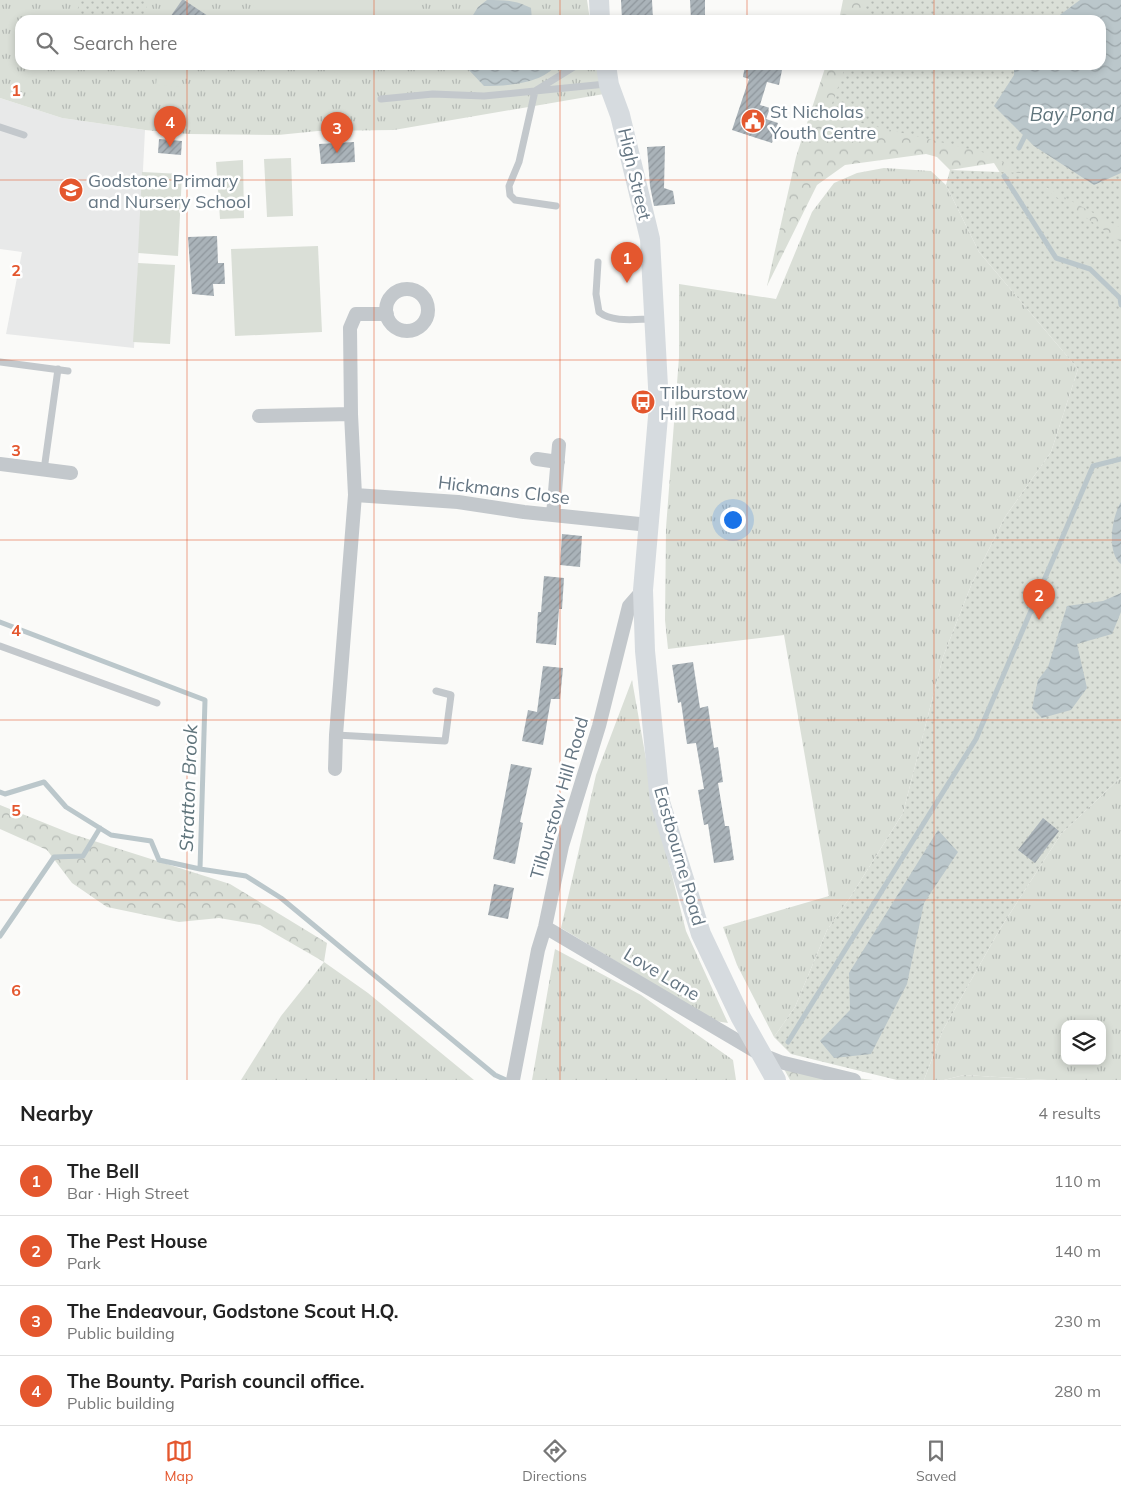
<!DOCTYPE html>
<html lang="en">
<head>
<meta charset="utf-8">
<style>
  :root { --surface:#fff; --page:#f6f6f6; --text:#222; --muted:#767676; --line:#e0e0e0; --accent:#e4572e }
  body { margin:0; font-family:Mulish,sans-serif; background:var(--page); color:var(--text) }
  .controls { position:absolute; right:15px; bottom:15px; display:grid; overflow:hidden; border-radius:10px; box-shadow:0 2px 8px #0003 }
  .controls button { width:45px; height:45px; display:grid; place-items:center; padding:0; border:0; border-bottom:1px solid var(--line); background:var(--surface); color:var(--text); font:25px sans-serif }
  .you { position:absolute; left:732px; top:519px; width:18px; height:18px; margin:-12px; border:4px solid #fff; border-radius:50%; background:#1a73e8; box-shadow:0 0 0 8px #1a73e833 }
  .badge { display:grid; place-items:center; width:32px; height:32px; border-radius:50%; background:var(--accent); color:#fff; font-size:16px; font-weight:700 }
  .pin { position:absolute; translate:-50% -41px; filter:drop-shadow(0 1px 2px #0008) }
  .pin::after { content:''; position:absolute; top:26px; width:18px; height:15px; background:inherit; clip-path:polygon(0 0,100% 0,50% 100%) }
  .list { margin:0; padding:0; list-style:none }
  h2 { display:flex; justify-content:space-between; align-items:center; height:65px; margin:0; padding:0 20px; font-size:21px }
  h2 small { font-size:16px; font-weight:400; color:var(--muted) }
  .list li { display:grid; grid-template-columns:32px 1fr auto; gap:15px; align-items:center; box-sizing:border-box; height:70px; padding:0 20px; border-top:1px solid var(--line) }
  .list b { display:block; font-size:19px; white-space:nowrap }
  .list p { margin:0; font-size:16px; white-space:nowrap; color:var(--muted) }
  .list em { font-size:16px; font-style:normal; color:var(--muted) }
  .icon { flex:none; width:28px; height:28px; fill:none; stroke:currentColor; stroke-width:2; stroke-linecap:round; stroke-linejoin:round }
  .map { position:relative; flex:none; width:1121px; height:1080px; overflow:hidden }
  .search { position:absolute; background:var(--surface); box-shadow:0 2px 8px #0003; left:15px; right:15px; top:15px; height:55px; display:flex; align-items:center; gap:12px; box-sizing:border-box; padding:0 18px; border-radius:15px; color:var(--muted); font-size:19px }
  .sheet { height:345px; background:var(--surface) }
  nav { display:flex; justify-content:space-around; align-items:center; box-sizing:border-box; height:70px; border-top:1px solid var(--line); background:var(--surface); font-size:14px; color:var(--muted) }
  nav a { display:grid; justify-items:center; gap:2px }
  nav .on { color:var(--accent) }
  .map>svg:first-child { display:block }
  .built { fill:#e8e9e9 }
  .grass { fill:url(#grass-tufts); fill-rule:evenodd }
  .forest { fill:url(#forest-crowns) }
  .park { fill:url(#park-dots) }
  .garden { fill:#dadfd7 }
  .water { fill:url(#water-waves) }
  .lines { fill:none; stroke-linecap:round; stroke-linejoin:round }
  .stream { stroke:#bbc7cb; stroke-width:5 }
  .building { fill:url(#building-hatch) }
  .lane { stroke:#c3c8cc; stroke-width:7 }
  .street { stroke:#c3c8cc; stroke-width:14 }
  .secondary { stroke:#d6dbdf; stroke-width:20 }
  .grid { fill:none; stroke:#e4572e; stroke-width:1; stroke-opacity:0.55 }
  .labels { text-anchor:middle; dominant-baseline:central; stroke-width:5; stroke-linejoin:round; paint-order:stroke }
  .poi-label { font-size:18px; fill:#657683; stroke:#fff; text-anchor:start }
  .street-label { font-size:18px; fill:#657683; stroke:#fff }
  .water-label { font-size:19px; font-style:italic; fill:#60757c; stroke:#fff }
  .grid-label { font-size:16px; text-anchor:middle; font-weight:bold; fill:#e4572e; stroke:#fff; stroke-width:5; stroke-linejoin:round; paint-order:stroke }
</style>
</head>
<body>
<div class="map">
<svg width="1121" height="1080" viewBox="0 0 1121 1080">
  <defs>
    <pattern id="grass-tufts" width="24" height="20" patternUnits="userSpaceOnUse" patternTransform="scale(1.25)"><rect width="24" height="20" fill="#dadfd7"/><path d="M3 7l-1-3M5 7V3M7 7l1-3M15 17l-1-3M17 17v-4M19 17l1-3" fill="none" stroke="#b4b9b4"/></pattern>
    <pattern id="forest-crowns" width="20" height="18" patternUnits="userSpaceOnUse" patternTransform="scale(1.25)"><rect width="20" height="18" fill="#dadfd7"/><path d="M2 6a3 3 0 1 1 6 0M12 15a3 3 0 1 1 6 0" fill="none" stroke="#b4b9b4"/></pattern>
    <pattern id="park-dots" width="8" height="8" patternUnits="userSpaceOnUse" patternTransform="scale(1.25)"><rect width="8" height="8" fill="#dadfd7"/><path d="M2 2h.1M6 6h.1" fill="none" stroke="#b4b9b4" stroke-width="1.8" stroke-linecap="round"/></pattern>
    <pattern id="water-waves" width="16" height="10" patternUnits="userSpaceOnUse" patternTransform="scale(1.25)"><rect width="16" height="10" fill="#bbc7cb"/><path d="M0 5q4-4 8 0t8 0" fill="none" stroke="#9ca6aa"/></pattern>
    <pattern id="building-hatch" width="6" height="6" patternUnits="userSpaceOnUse" patternTransform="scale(1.25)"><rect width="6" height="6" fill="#aab3b9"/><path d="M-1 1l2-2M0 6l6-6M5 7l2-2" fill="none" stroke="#8e969c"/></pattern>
  </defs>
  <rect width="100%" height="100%" fill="#fafaf8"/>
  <path class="built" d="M 0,98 L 62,118 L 145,130 L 134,348 L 6,334 L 22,252 L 0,249 Z"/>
  <path class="grass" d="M 0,0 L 587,0 L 590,20 L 20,20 L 20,65 L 598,65 L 604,94 L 394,130 L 318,131 L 278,135 L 188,134 L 145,130 L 62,118 L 0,98 Z
    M 884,168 L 931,171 L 946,185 L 979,252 L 1078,369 L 1051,452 L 1005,517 L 972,583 L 943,657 L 903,813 L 851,896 L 827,930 L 795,1007 L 774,1037 L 737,965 L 723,927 L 829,896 L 784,635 L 668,649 L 665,620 L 666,528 L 679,357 L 679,284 L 776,299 L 812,212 L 834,183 L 857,173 Z
    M 632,680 L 654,804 L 686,931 L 728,1023 L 715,1021 L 561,928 L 596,775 Z
    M 1121,777 L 1121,1080 L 1047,1080 L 964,1075 L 944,1080 L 924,1080 L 943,1030 L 1000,929 L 1061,834 ZM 1065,1024 L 1102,1024 L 1102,1061 L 1065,1061 Z
    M 555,949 L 641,995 L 733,1060 L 736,1080 L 532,1080 Z
    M 324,962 L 368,993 L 474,1080 L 241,1080 L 281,1016 Z"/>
  <path class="forest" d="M 843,0 L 873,0 L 887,20 L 839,20 Z
    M 826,65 L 1014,65 L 1121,173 L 1121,360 L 1073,290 L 994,163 L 950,170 L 937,157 L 926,154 L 845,165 L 817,185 L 767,286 L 796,157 Z
    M 0,805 L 72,834 L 230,884 L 327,943 L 324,962 L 260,925 L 219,918 L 179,922 L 107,907 L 72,883 L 47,850 L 0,829 Z
    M 784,1069 L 873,1080 L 790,1080 Z
    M 964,1075 L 1047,1080 L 944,1080 Z"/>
  <path class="park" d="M 80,0 L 147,0 L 148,3 L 142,20 L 75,20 Z
    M 868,0 L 1121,0 L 1121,228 L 1029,178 L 1121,242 L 1121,777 L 1061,834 L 1000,929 L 943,1030 L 924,1080 L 897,1080 L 791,1054 L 774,1037 L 795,1007 L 827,930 L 851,896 L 903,813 L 943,657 L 972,583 L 1005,517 L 1051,452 L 1078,369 L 979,252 L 946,185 L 950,170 L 1022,173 L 986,153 L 828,115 L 846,65 L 1101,65 L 1101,20 L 862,20 Z"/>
  <path class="garden" d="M 246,0 L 420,0 L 403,20 L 270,20 Z
    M 326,65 L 367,65 L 351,85 Z
    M 158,66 L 181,67 L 180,87 L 156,85 Z
    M 291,158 L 293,216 L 267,217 L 264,159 Z
    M 243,160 L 244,218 L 220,219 L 216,162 Z
    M 142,172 L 182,174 L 178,256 L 138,253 Z
    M 318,246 L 322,332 L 235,336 L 231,249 Z
    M 138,263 L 175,265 L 170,344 L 133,342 Z"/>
  <path class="water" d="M 487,0 C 505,0 515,0 531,8 L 532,20 L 470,20 L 478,7 Z
    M 1080,0 L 1121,0 L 1121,173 L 1094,185 L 1034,146 L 994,106 L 1014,75 L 1014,65 L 1101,65 L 1101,20 L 1053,20 Z
    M 466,65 L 556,65 C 542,84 506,86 484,86 L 467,68 Z
    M 1121,502 L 1121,564 C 1106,552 1112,516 1121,502 Z
    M 1121,593 L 1121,612 L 1112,634 L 1077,644 L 1087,688 L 1071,710 L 1042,718 L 1032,708 L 1038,680 L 1048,667 L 1067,606 L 1103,601 Z
    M 938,830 L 958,852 L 924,903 L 907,984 L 871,1054 L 834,1058 L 820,1041 L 850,1010 L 849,973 Z"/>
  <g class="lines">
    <path class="stream" d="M 1019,148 L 1025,136 L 1031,136
      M 1004,176 L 1056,258 L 1090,269 L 1120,298 L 1121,305
      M 0,622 L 205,700 L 200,869 L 246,876 L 281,898 L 495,1075 L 506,1080
      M 0,792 L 5,794 L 44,782 L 66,807 L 111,835 L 151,841 L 159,860 L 200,869
      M 0,936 L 54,857 L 83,856 L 100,828
      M 788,1042 L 976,739 L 1093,466 L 1121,459"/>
  </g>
  <path class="building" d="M 182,0 L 184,0 L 214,20 L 168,20 Z
    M 621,0 L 652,0 L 653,20 L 622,20 Z
    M 690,0 L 705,0 L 705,20 L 691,20 Z
    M 745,65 L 783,65 L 779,85 L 767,82 L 760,105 L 770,108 L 766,119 L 778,123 L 772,143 L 732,130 L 749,79 L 743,77 Z
    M 159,139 L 182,141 L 181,155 L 158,153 Z
    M 354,142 L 355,162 L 321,164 L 319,144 Z
    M 665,146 L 664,188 L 673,191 L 675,204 L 654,206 L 650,186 L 647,147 Z
    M 217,236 L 218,263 L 224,263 L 225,284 L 213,284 L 214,296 L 192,294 L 188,237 Z
    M 562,534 L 582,536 L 580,567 L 560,565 Z
    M 544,576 L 564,578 L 562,609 L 559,609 L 556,645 L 536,643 L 538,612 L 541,612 Z
    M 693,662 L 700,708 L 708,706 L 714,748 L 718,747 L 723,782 L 718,783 L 725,826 L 729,826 L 734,860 L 714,863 L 708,824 L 704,825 L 698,790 L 704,789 L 696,743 L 687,744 L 681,702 L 678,703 L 672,665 Z
    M 543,666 L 563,668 L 560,699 L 551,699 L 543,745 L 522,741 L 528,710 L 537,712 Z
    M 511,764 L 532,768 L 520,822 L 523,823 L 515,864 L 493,859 Z
    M 1043,818 L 1059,831 L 1035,863 L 1018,850 Z
    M 494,884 L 514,888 L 508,919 L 488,915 Z"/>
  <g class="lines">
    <path class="lane" d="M 381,99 L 433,94 L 484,96 L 535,91 L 577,65
      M 0,127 L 24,135
      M 556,206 L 515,200 L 510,195 L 509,186 L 519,162 L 535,91 L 606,84
      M 598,262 L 596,294 L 599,312 C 613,323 636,319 653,319
      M 0,362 L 68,371
      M 44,470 L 58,369
      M 0,646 L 157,703
      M 336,735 L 445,741 L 451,695 L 436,691"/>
    <path class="street" d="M386 310a21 21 0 1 1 42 0a21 21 0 1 1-42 0Z
      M 259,416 L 351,414
      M 537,459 L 558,462
      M 0,464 L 71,473
      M 355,495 L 458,502 L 524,512 L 649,525
      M 553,515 L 559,445
      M 335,769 L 336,735 L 355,495 L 351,414 L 350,328 L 356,314 L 387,314
      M 545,927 L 760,1054 L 780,1062 L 854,1080
      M 513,1080 L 538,950 L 545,927 L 562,846 L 599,726 L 629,606 L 643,590"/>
    <path class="secondary" d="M 599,0 L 600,20
      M 606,65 L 609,85 L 620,115 L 650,239 L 659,405 L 643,590 L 645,651 L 660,802 L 701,934 L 740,1016 L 776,1080"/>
  </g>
  <path class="grid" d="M 187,0 L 187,20M 374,0 L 374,20M 560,0 L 560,20M 747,0 L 747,20M 934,0 L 934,20M 187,65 L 187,1080M 374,65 L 374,1080M 560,65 L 560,1080M 747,65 L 747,1080M 934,65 L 934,1080M 0,180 L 1121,180M 0,360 L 1121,360M 0,540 L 1121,540M 0,720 L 1121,720M 0,900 L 1121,900"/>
  <defs>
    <symbol id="civic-disc" viewBox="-11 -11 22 22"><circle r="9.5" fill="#e4572e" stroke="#fff"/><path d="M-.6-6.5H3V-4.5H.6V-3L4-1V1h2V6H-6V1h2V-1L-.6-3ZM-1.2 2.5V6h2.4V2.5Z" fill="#fff"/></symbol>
    <symbol id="school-disc" viewBox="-11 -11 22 22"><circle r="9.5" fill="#e4572e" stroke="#fff"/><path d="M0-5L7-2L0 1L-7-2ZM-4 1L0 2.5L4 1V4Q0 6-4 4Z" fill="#fff"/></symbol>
    <symbol id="bus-disc" viewBox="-11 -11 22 22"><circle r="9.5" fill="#e4572e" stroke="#fff"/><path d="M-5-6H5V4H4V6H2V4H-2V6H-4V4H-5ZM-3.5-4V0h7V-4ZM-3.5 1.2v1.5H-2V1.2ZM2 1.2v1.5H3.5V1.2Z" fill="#fff"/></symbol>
  </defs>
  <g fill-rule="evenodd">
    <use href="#civic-disc" x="739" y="107" width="28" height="28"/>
    <use href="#school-disc" x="57" y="176" width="28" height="28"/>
    <use href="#bus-disc" x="629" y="388" width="28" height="28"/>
  </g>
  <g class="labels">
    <g class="poi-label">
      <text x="770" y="111">St Nicholas<tspan x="770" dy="21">Youth Centre</tspan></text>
      <text x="88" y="180">Godstone Primary<tspan x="88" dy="21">and Nursery School</tspan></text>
      <text x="660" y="392">Tilburstow<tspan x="660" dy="21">Hill Road</tspan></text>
    </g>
    <g class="street-label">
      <text transform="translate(635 174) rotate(77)">High Street</text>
      <text transform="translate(504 490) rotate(7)">Hickmans Close</text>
      <text transform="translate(559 798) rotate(-74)">Tilburstow Hill Road</text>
      <text transform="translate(680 856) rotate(74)">Eastbourne Road</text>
      <text transform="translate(662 974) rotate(31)">Love Lane</text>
    </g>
    <g class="water-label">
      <text x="1072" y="114">Bay Pond</text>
      <text transform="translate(188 788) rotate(-88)">Stratton Brook</text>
    </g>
  </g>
  <g class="grid-label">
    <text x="16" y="96">1</text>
    <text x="16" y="276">2</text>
    <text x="16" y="456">3</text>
    <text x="16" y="636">4</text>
    <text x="16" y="816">5</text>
    <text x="16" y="996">6</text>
  </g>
</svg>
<div class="controls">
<button><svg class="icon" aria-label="layers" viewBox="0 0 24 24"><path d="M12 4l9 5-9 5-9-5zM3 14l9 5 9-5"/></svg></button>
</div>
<div class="you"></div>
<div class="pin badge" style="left:627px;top:283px">1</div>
<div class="pin badge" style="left:1039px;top:620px">2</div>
<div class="pin badge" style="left:337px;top:153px">3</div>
<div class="pin badge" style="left:170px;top:147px">4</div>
<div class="search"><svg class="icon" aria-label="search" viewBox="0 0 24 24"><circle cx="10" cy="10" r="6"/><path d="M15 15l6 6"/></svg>Search here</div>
</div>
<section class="sheet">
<h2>Nearby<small>4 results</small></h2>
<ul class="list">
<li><span class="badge">1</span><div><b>The Bell</b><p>Bar · High Street</p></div><em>110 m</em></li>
<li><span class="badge">2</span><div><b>The Pest House</b><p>Park</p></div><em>140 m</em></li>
<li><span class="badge">3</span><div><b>The Endeavour, Godstone Scout H.Q.</b><p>Public building</p></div><em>230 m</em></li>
<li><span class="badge">4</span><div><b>The Bounty. Parish council office.</b><p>Public building</p></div><em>280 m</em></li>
</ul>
</section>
<nav>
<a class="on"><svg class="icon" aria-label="map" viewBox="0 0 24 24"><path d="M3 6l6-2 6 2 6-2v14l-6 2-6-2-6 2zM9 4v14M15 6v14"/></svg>Map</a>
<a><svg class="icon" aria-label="directions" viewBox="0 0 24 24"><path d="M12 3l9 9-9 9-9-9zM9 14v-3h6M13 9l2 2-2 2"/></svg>Directions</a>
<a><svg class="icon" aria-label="saved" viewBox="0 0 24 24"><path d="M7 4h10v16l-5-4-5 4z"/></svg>Saved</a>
</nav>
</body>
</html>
